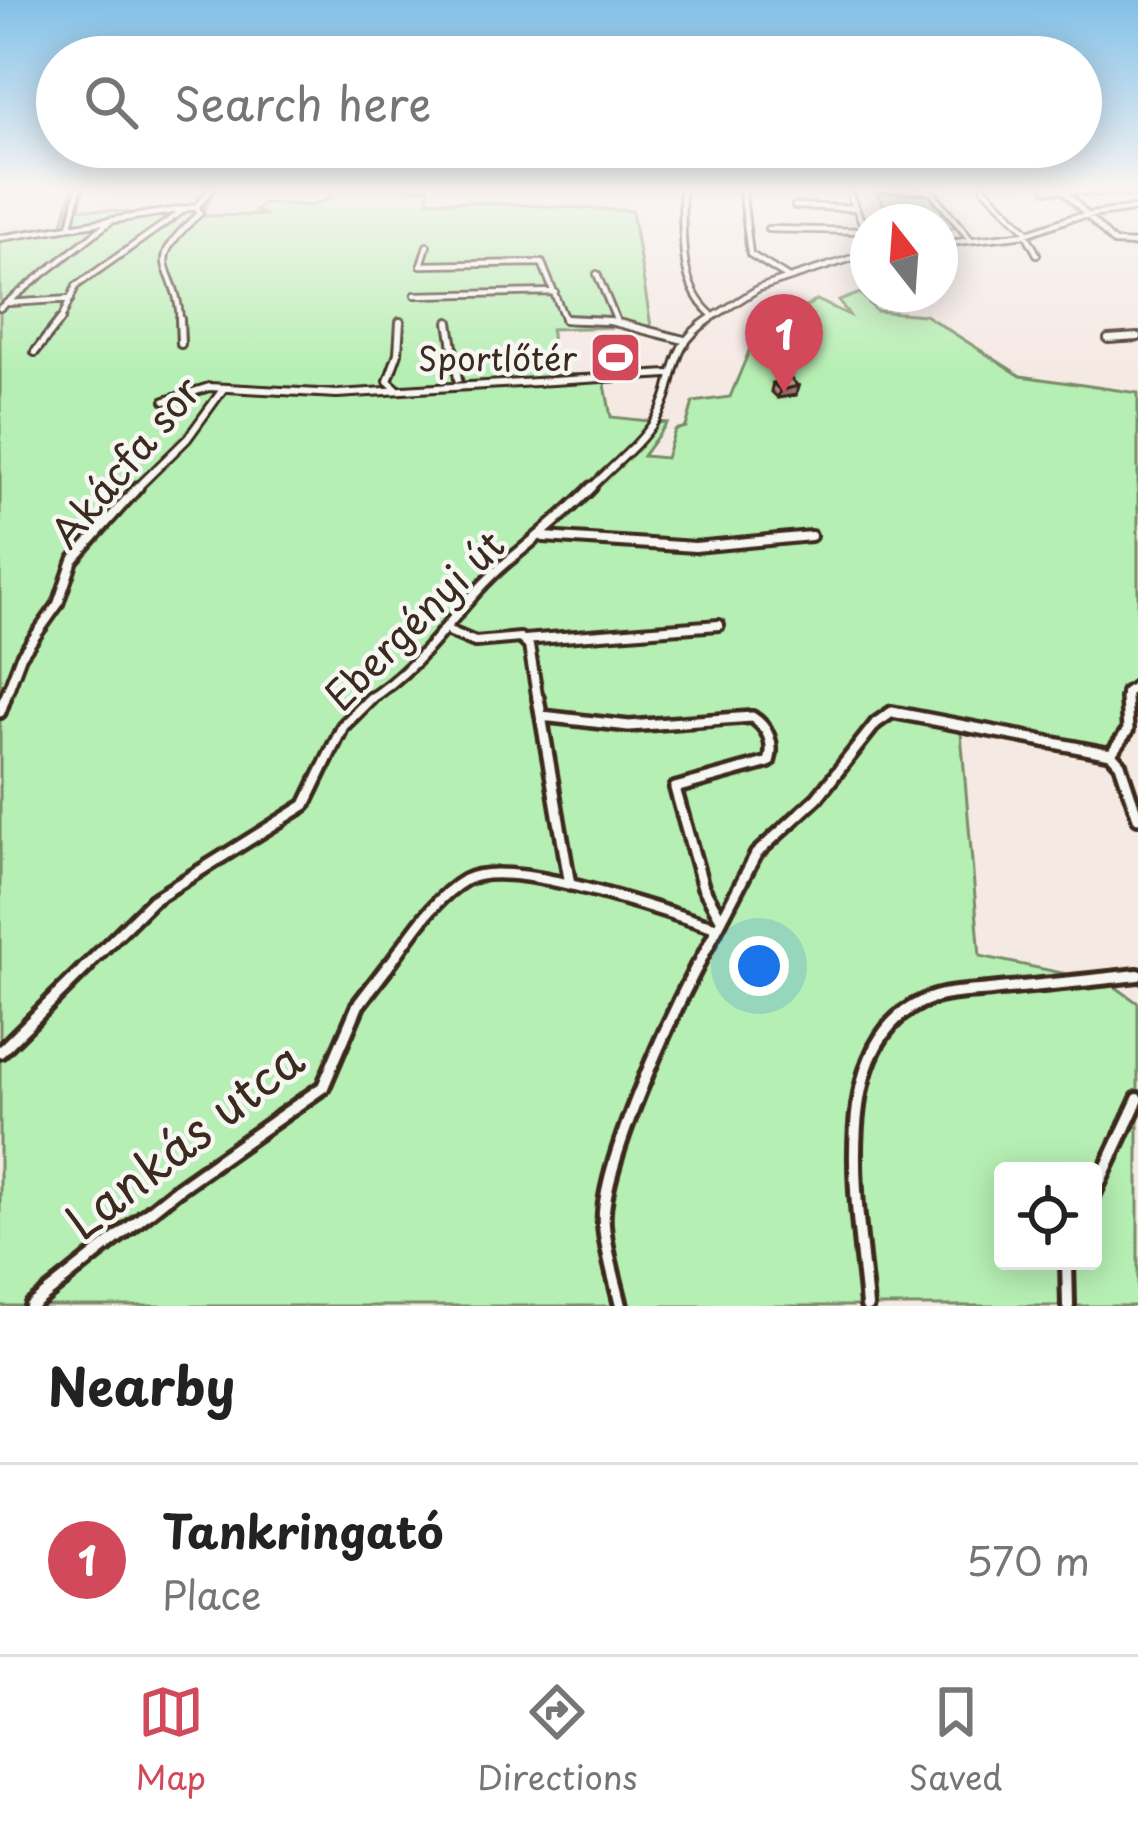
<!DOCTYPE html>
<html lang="en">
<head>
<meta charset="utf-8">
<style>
  :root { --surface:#fff; --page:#f2f2f2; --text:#222; --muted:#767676; --line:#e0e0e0; --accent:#d1495b }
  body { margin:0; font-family:"Playpen Sans",sans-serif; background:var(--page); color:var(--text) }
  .controls { position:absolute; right:36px; bottom:36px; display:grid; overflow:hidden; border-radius:12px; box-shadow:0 6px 30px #0003 }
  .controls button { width:108px; height:108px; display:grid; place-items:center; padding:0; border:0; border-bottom:3px solid var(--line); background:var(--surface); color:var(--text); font:60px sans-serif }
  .compass { position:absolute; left:850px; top:204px; width:108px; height:108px; border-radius:50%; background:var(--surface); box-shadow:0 6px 30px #0003; rotate:343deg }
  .you { position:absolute; left:759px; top:966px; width:42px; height:42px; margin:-30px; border:9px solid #fff; border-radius:50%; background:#1a73e8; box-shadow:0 0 0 18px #1a73e833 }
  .badge { display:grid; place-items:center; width:78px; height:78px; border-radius:50%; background:var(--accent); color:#fff; font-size:39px; font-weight:700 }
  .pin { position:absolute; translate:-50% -99px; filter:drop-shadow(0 3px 6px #0008) }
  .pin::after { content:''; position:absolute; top:63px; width:42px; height:36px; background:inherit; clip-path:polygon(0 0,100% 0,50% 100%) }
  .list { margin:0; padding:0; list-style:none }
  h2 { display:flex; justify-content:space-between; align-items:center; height:156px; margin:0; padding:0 48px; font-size:51px }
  h2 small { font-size:39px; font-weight:400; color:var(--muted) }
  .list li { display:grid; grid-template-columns:78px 1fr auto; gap:36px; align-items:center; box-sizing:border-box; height:192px; padding:0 48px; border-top:3px solid var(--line) }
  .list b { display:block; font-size:45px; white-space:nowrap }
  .list p { margin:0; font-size:39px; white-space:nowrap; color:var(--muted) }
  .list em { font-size:39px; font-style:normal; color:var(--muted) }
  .icon { flex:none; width:66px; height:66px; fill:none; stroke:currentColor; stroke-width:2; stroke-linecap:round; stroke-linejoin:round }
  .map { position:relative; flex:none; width:1138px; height:1306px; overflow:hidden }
  .search { position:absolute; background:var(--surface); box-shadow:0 6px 30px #0003; left:36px; right:36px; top:36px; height:132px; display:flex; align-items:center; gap:30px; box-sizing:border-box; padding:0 42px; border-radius:66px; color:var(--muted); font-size:45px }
  .sheet { height:348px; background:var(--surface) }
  nav { display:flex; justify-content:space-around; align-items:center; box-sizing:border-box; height:168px; border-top:3px solid var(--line); background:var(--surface); font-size:33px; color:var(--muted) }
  nav a { display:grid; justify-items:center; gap:6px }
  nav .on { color:var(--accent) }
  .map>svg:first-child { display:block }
  .built { fill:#f3d9d3 }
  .green { fill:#b6efb3; stroke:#788c68; stroke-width:3; fill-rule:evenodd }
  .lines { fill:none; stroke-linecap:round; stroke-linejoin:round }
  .street-far4-casing { stroke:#3b2a1e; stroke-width:10 }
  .street-far3-casing { stroke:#3b2a1e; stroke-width:12 }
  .street-far2-casing { stroke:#3b2a1e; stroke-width:16 }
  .street-far1-casing { stroke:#3b2a1e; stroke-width:18 }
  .street-casing { stroke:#3b2a1e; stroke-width:20 }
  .primary-casing { stroke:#3b2a1e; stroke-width:14 }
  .street-far4 { stroke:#f6f6f2; stroke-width:4.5 }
  .street-far3 { stroke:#f6f6f2; stroke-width:6 }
  .street-far2 { stroke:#f6f6f2; stroke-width:8 }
  .street-far1 { stroke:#f6f6f2; stroke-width:9 }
  .street { stroke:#f6f6f2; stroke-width:10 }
  .primary { stroke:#f9df96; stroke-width:8 }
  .wall { fill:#ce9c92; stroke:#3b2a1e; stroke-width:3 }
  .shaded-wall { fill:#a77f77; stroke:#3b2a1e; stroke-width:3 }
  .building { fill:#efb5aa; stroke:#3b2a1e; stroke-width:3 }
  .labels { text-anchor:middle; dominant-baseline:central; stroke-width:9; stroke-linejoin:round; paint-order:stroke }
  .far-poi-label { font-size:33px; fill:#3b2a1e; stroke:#f6f6f2; text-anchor:end }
  .street-label { font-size:39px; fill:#3b2a1e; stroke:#f6f6f2 }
  .near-street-label { font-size:48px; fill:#3b2a1e; stroke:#f6f6f2 }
</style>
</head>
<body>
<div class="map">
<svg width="1138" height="1306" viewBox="0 0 1138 1306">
  <rect width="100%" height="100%" fill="#f5e9e4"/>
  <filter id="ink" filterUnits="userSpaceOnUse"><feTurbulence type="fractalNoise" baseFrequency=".00833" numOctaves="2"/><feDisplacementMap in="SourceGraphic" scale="24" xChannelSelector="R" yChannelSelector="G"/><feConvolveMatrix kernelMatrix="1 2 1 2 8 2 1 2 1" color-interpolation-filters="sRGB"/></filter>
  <g filter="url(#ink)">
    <path class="built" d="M 84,188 L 208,188 L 197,204 L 133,213 L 78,208 Z
      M 216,188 L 333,188 L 330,198 L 312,206 L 264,203 L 268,215 L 199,216 Z
      M 429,188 L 635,188 L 632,211 L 427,200 Z"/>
    <path class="green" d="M 72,188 L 84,188 L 79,208 L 134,213 L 196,205 L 208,188 L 216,188 L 200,216 L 267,215 L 255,211 L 264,203 L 312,206 L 330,198 L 333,188 L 429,188 L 428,200 L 632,211 L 651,326 L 551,329 L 552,375 L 603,374 L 611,417 L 667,423 L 643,456 L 666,458 L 675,430 L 686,427 L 693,402 L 730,397 L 755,337 L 817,300 L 849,315 L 839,301 L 860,293 L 876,311 L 925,315 L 1021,376 L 1138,393 L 1138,682 L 1121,687 L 1120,733 L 1106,747 L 1094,748 L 960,721 L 980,956 L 1110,983 L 1138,1003 L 1138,1306 L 0,1306 L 0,234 L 63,224 ZM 1003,1171 L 1093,1171 L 1093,1261 L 1003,1261 Z
      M 874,190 L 930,192 L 957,228 L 940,228 L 940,222 L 896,222 Z"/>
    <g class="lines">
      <defs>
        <path id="street-far4" d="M 682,188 C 684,231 676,283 711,314
          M 742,188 L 750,254 L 787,277
          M 847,188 L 868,236
          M 881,188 L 930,191
          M 928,188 L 970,239
          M 984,188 L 1028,232
          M 1062,189 L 1114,243 L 1138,244
          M 795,206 L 854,208
          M 70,226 L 79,188
          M 768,229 L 864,231
          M 1026,234 L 1037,254
          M 0,238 L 196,207
          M 940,244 L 1026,234 L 1071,218 L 1138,208
          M 427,246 L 421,265 L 542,263 L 565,320 L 614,322
          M 597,274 L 617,322
          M 415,295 L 555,292
          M 9,303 L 71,299
          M 0,308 L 112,220
          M 60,322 L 76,286 L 185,209
          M 180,322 C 178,260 137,270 200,213 L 196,207 L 212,188
          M 705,322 L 759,288 L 868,253"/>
        <path id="street-far3" d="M 180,319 L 181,344
          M 565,319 L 610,321 L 684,340
          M 449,322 L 458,379
          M 1108,339 L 1138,337
          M 35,352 L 61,319
          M 396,388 L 388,381 L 398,353 L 400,322
          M 165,401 L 209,387 L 337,394 L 668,374
          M 135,490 L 187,439 L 224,388
          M 589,490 C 610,468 641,444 656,419 C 680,379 664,349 710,319"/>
        <path id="street-far2" d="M 544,537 L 695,547 L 811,536
          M 451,632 L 475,642 L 520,638 L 529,646 L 538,701
          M 524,640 L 719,625
          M 4,701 L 21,656 L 58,604 L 73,560 L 138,487
          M 367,701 C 432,659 453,608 507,562 C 537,537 565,515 592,487
          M 1126,701 L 1126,693 L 1138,684"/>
        <path id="street-far1" d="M 538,698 L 570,885
          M 1126,698 L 1128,730 L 1111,754 L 1120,764 L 1138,818
          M 0,712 L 5,698
          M 542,716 L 629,726 L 752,717 C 768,727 775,744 769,762 L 675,788 L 703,887 L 720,917
          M 83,969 L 153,900 L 305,805 L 343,726 L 371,698
          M 386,969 C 409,939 432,899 465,880 C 510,855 664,913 716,927
          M 696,969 L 756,854 L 817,798 L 876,723 L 892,712 L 1111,754"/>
        <path id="street" d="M 0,1052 L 87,966
          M 1093,1196 L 1138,1099
          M 1067,1261 L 1068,1306
          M 31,1306 L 178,1189 L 323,1087 L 358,1005 L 388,966
          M 621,1306 C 615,1280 606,1252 604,1225 C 599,1170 670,1018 697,966
          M 867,1306 C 860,1217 821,1031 935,997 C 955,991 979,992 999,989 C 1046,985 1092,980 1138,975"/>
        <path id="primary" d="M 1048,188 L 1138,192"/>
      </defs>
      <use href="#street-far4" class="street-far4-casing"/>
      <use href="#street-far3" class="street-far3-casing"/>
      <use href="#street-far2" class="street-far2-casing"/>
      <use href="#street-far1" class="street-far1-casing"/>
      <use href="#street" class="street-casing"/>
      <use href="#primary" class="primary-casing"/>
      <use href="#street-far4" class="street-far4"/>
      <use href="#street-far3" class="street-far3"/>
      <use href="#street-far2" class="street-far2"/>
      <use href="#street-far1" class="street-far1"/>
      <use href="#street" class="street"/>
      <use href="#primary" class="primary"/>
    </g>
    <path class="wall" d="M 773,383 L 798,386 L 796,395 L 778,398 L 771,391 Z"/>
    <path class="shaded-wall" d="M 798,386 L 796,395 L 778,398 L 780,390 Z"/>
    <path class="building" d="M 791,379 L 798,386 L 780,390 L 773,383 Z"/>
  </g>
  <linearGradient id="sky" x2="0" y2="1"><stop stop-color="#81c0e8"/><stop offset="0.51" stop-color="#faf5f3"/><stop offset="1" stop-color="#faf5f3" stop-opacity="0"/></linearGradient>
  <rect width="1138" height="371" fill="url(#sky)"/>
  <defs>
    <symbol id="stadium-square" viewBox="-11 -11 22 22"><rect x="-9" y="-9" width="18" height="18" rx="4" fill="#d1495b" stroke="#f6f6f2"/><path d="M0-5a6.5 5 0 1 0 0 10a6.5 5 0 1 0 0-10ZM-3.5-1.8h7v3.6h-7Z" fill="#fff"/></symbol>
  </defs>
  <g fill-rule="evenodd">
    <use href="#stadium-square" x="586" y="328" width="59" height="59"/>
  </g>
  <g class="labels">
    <g class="far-poi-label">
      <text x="577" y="357">Sportlőtér</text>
    </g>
    <g class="street-label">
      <text transform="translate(124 461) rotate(-50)">Akácfa sor</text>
      <text transform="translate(413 619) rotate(-45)">Ebergényi út</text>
    </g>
    <g class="near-street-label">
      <text transform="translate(183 1139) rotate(-38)">Lankás utca</text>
    </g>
  </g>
</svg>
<div class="controls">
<button><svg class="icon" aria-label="locate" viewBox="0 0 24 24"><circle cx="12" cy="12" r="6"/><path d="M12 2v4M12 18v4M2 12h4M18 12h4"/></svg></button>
</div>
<svg class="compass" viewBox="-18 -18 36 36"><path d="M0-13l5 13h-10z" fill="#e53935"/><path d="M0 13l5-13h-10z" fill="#767676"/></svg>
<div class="you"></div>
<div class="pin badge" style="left:784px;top:393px">1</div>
<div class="search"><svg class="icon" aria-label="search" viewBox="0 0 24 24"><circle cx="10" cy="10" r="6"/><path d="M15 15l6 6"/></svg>Search here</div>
</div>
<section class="sheet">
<h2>Nearby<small></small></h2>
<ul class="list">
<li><span class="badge">1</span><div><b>Tankringató</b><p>Place</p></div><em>570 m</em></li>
</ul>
</section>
<nav>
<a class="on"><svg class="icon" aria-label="map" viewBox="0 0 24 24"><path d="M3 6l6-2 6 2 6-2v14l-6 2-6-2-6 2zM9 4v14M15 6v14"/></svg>Map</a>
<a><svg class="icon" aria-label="directions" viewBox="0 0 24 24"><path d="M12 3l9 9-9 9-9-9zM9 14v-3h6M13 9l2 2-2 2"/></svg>Directions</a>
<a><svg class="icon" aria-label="saved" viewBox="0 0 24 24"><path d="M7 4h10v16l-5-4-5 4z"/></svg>Saved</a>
</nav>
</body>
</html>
